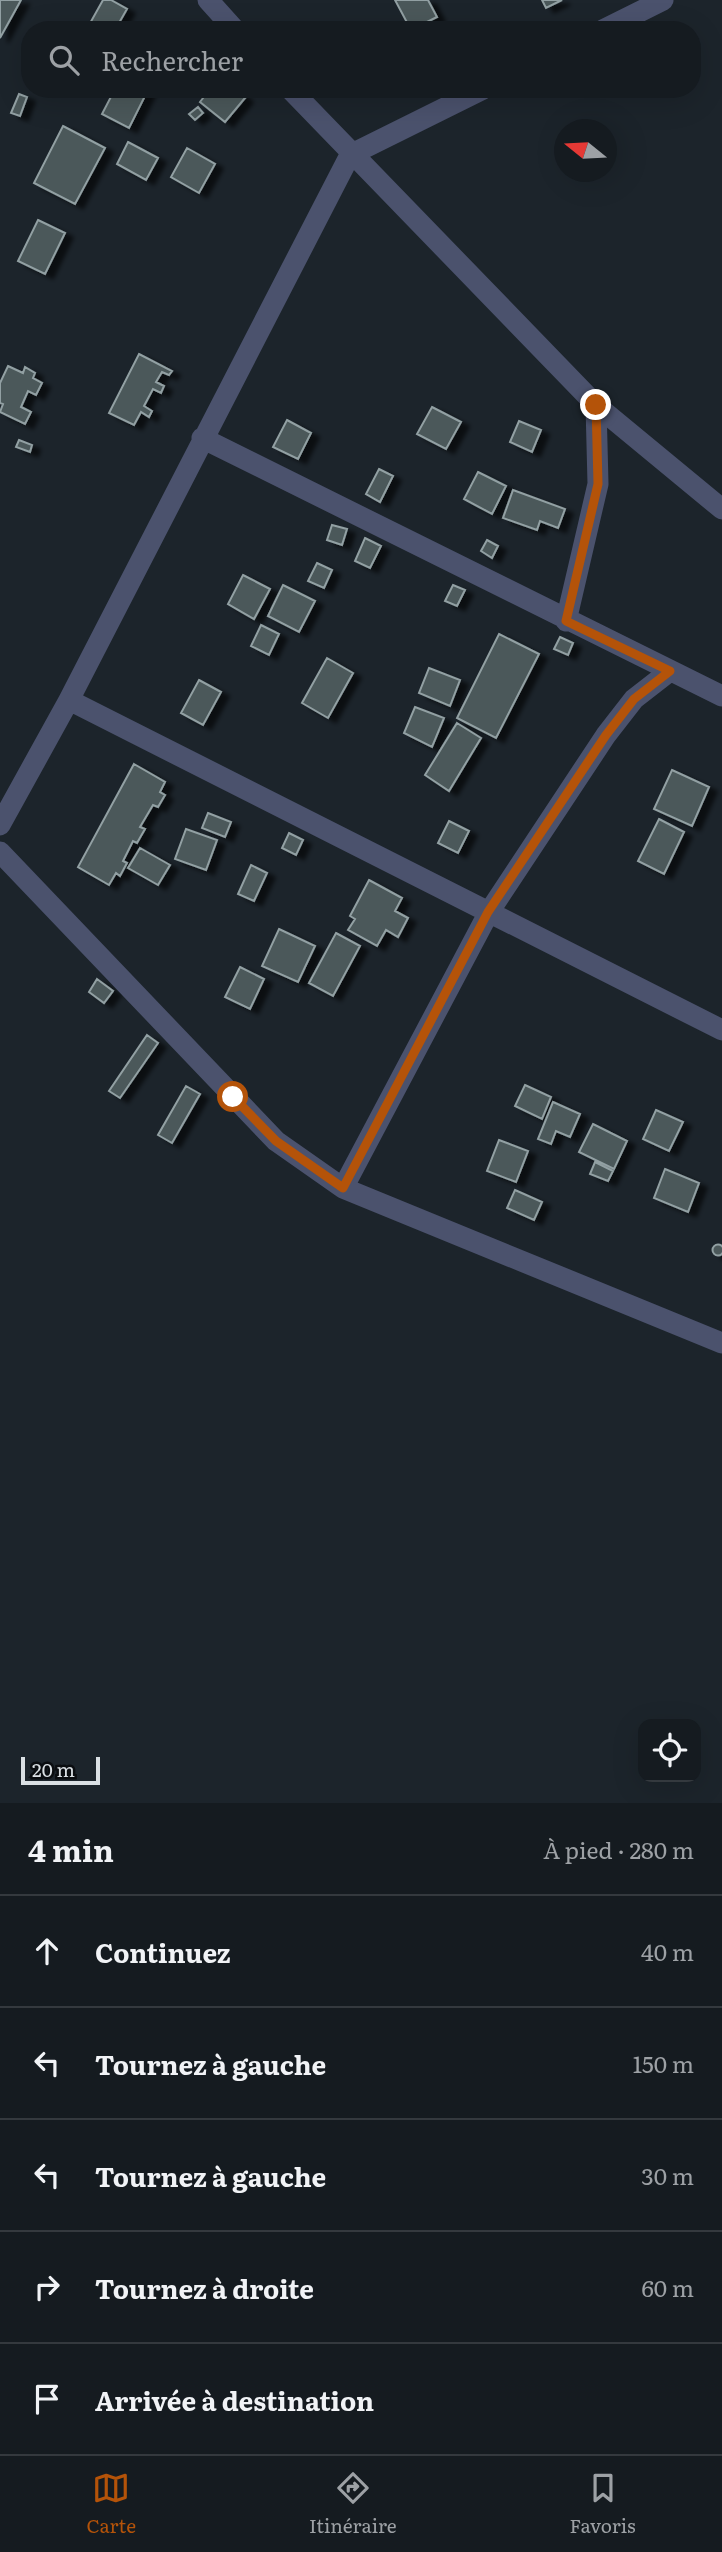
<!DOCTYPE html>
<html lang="fr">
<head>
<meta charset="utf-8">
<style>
  :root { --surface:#151b20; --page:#1e2429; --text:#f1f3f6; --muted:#9da1a5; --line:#34393e; --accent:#b45309 }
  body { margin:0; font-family:Literata,serif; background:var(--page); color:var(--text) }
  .controls { position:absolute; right:21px; bottom:21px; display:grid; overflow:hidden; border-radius:14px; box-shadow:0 7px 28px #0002 }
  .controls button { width:63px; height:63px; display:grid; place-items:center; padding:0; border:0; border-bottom:2px solid var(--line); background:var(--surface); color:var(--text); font:35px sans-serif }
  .compass { position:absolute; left:554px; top:119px; width:63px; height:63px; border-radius:50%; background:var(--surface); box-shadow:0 7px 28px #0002; rotate:288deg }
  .scale { position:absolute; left:21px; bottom:18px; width:79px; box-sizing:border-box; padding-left:7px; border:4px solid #dae0e4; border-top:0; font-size:19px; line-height:24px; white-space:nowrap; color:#dae0e4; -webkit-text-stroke:5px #0a0d10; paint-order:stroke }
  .stop { position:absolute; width:21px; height:21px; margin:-16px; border:5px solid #b45309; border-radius:50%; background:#fff }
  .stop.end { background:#b45309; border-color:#fff; box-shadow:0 2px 7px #0008 }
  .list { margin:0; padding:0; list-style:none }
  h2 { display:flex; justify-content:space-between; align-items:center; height:91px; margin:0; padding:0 28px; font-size:30px }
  h2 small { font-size:23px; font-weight:400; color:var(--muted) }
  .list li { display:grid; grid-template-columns:46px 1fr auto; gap:21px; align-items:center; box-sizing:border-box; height:112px; padding:0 28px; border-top:2px solid var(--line) }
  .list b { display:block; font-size:26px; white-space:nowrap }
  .list em { font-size:23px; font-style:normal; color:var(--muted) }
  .icon { flex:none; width:38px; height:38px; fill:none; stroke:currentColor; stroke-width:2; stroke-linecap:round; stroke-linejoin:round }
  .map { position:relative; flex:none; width:722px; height:1803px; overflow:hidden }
  .search { position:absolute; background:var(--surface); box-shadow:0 7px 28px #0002; left:21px; right:21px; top:21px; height:77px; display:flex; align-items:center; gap:18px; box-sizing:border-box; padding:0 24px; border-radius:28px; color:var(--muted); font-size:26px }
  .sheet { height:651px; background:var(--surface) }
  nav { display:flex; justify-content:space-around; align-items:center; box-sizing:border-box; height:98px; border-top:2px solid var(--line); background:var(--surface); font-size:19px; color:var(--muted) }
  nav a { display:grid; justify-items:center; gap:4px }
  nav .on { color:var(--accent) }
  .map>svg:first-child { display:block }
  .building { fill:#4b585a; stroke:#92a0a3; stroke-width:2; filter:url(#shadow) }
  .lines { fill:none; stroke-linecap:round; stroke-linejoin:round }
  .street { stroke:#4b526d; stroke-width:21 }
  .route { stroke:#b45309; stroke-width:9 }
</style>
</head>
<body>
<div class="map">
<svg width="722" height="1803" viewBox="0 0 722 1803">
  <defs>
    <filter id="shadow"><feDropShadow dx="8" dy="4.5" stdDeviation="2" flood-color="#0009"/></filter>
  </defs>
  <rect width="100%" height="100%" fill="#1c242b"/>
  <path class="building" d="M 0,0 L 21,0 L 0,38 Z
    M 103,0 L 111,0 L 127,9 L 115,30 L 98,30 L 89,25 Z
    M 395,0 L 428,0 L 437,17 L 411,30 Z
    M 542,0 L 562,0 L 546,8 Z
    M 115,89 L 148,90 L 129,128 L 102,114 Z
    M 210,89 L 235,89 L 245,98 L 225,122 L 200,102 Z
    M 19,94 L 27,97 L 20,116 L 11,113 Z
    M 198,107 L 203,113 L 195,120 L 189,114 Z
    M 63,126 L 105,148 L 75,204 L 34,183 Z
    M 128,142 L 158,158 L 146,180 L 117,164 Z
    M 187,148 L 215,164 L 199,193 L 171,177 Z
    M 38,220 L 65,233 L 45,274 L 18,261 Z
    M 139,354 L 172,371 L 169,375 L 162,372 L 156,382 L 164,386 L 161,393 L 153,389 L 144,406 L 152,411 L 149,417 L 141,412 L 134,425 L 109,413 Z
    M 8,366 L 23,373 L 25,367 L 35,373 L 33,378 L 42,383 L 36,395 L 28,391 L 21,407 L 31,412 L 25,424 L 0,412 L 3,404 L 0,403 L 0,383 Z
    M 432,407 L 461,422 L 446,449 L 417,434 Z
    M 287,420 L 311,433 L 298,459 L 273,447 Z
    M 519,421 L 541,430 L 532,452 L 510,442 Z
    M 19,440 L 32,445 L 30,452 L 16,447 Z
    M 379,469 L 393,476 L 380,502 L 366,494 Z
    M 478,472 L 506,486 L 492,514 L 464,499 Z
    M 513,490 L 565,509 L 558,528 L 540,521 L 537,530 L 503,518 Z
    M 332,525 L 347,529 L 342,545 L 327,540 Z
    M 365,538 L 381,546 L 370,568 L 355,561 Z
    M 487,540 L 498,546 L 492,558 L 481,551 Z
    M 317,563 L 332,570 L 324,588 L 308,581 Z
    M 243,575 L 270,589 L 254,619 L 228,604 Z
    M 283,585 L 315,601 L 299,632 L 268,616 Z
    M 453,585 L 465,590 L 457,606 L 445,601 Z
    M 261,625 L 279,634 L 269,655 L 251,646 Z
    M 499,634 L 539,654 L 496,738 L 457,718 Z
    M 560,637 L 573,643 L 568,655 L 554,649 Z
    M 327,658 L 353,673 L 328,718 L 302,703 Z
    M 429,668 L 460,680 L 450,706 L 419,693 Z
    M 199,680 L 221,692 L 203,725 L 181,713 Z
    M 415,707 L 444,718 L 432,747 L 404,733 Z
    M 457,723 L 481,738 L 449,791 L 425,775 Z
    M 134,764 L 165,782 L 160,792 L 165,795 L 158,807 L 153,805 L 140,827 L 145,829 L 137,843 L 133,841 L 123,861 L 127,863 L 120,876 L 116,873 L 109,885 L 78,867 Z
    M 672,770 L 709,787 L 692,826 L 654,809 Z
    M 208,813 L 231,822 L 225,837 L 202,828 Z
    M 659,819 L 684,832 L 664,874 L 638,861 Z
    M 449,821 L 469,831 L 458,853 L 438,843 Z
    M 186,829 L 217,840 L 206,870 L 175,859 Z
    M 289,833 L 303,840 L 296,855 L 282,848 Z
    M 140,848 L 170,865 L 158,885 L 128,868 Z
    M 251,865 L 267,873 L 254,901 L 238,894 Z
    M 369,880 L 402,898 L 395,911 L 408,918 L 398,937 L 386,930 L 377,946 L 348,930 L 355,919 L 350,916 Z
    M 279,929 L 315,946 L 298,982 L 262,966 Z
    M 336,933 L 360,946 L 333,996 L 309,983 Z
    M 240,967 L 264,979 L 250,1009 L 225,997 Z
    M 97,979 L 113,991 L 104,1003 L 89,992 Z
    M 147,1035 L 158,1043 L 120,1098 L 109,1091 Z
    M 525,1085 L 551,1097 L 542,1119 L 515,1106 Z
    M 186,1086 L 200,1094 L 172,1143 L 158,1135 Z
    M 553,1102 L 580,1114 L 570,1137 L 556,1131 L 551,1144 L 538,1139 Z
    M 656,1110 L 683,1122 L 669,1151 L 643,1139 Z
    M 593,1124 L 627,1141 L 614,1169 L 579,1152 Z
    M 499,1140 L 528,1151 L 516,1182 L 487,1171 Z
    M 595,1162 L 613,1171 L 608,1181 L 590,1174 Z
    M 665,1169 L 699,1183 L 688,1212 L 654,1198 Z
    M 515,1190 L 542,1202 L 534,1220 L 507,1208 Z
    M712.5 1250a5.5 5.5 0 1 1 11 0a5.5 5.5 0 1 1-11 0Z"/>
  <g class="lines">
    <path class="street" d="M 208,0 L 235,30
      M 603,30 L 663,0
      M 290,89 L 596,405 L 722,509
      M 202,438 L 722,696
      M 566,621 L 598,484 L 596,405
      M 69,700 L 722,1030
      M 0,825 L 69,700 L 350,155 L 483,89
      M 0,852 L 276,1141 L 343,1188 L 722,1343
      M 343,1188 L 489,912 L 606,735 L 634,699 L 670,671"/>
  </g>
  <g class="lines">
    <path class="route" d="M 233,1097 L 276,1141 L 343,1188 L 488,912 L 606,735 L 634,699 L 670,671 L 566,621 L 598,484 L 596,405"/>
  </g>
</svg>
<div class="controls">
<button><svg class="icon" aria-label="locate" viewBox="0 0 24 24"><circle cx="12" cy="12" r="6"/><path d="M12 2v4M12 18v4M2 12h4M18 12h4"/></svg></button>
</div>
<svg class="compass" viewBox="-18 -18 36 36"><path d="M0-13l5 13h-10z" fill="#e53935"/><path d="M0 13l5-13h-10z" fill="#9da1a5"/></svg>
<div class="scale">20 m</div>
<div class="stop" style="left:233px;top:1097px"></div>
<div class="stop end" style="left:596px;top:405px"></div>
<div class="search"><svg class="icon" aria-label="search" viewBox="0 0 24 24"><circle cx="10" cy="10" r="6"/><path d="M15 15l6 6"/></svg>Rechercher</div>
</div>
<section class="sheet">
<h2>4 min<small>À pied · 280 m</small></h2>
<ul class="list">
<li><svg class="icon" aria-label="ahead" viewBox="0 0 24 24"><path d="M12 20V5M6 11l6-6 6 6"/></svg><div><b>Continuez</b></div><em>40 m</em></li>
<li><svg class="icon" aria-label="left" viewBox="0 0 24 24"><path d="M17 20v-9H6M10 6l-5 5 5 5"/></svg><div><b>Tournez à gauche</b></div><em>150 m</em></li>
<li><svg class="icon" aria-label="left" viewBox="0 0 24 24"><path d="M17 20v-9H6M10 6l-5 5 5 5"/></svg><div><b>Tournez à gauche</b></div><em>30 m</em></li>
<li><svg class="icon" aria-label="right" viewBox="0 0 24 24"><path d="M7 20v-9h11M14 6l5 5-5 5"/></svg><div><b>Tournez à droite</b></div><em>60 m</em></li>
<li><svg class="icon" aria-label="arrive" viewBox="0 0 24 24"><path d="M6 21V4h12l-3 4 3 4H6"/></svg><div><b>Arrivée à destination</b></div></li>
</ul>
</section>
<nav>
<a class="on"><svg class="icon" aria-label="map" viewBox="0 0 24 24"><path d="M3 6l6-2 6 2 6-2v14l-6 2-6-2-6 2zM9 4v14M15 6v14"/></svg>Carte</a>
<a><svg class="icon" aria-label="directions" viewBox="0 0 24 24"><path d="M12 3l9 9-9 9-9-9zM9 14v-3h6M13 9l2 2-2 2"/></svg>Itinéraire</a>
<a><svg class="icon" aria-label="saved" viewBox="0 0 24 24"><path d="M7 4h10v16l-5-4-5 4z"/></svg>Favoris</a>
</nav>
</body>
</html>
